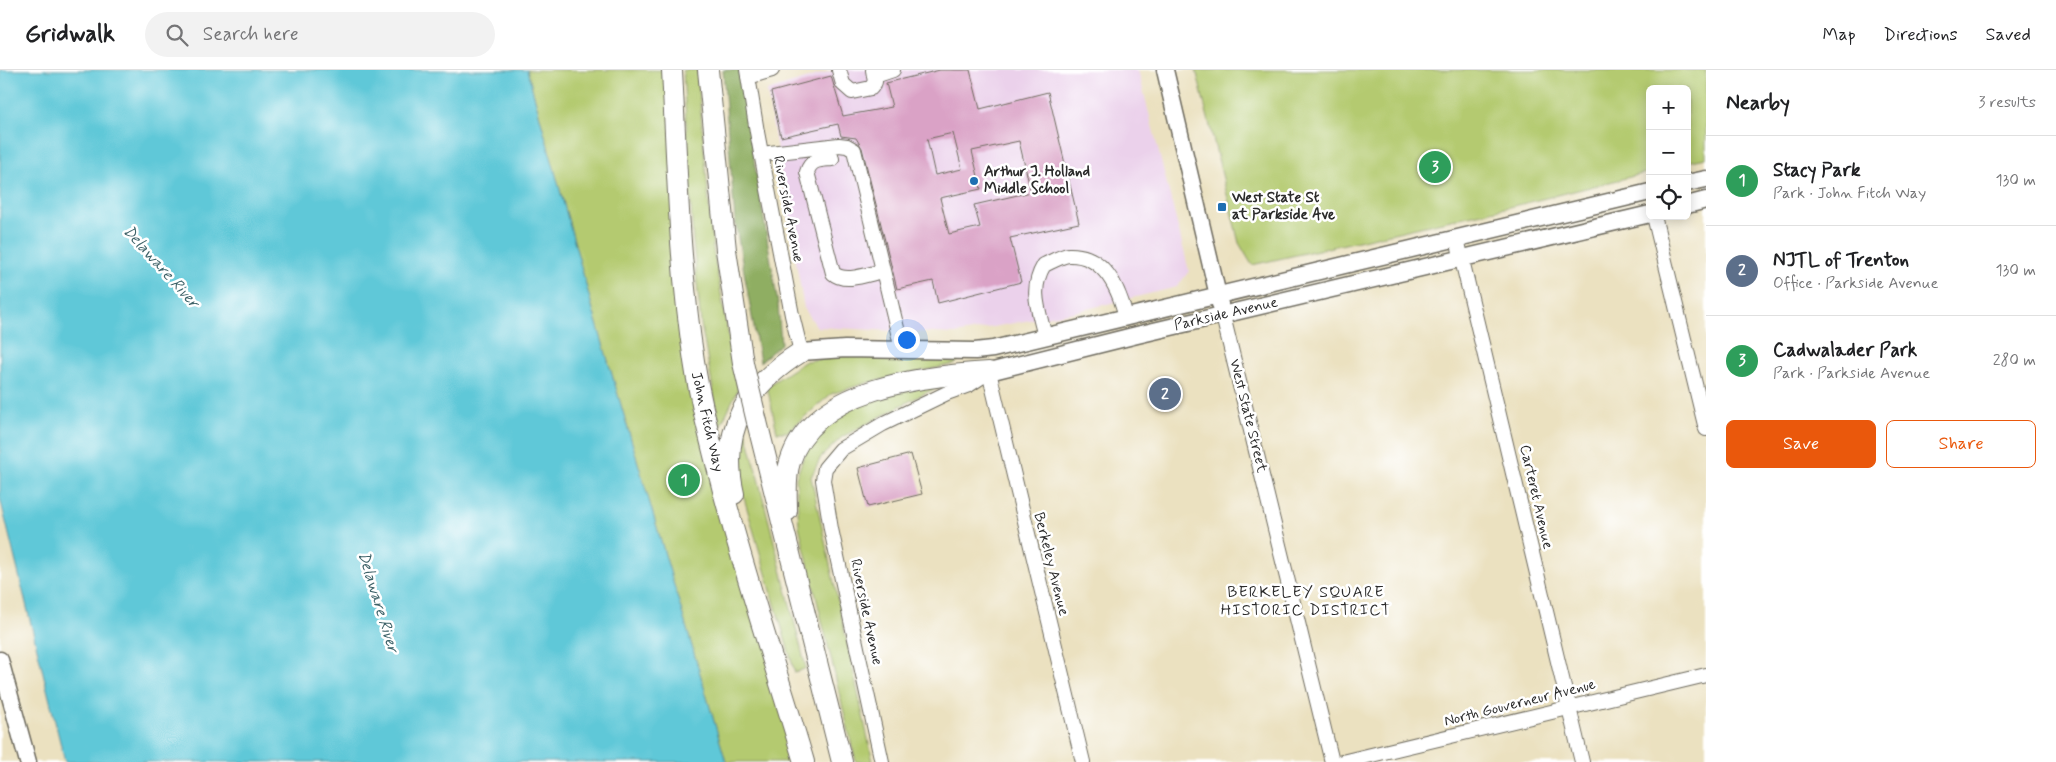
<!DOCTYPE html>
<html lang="en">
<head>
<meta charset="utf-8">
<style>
  :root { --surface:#fff; --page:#f2f2f2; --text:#202124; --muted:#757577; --line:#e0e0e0; --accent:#ea580c }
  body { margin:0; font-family:Mynerve,sans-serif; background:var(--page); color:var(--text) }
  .controls { position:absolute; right:15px; top:15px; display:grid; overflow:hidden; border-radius:8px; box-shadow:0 2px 12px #0003 }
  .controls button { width:45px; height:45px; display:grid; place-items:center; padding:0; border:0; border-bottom:1px solid var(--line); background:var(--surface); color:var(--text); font:25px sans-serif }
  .you { position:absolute; left:906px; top:269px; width:18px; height:18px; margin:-12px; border:4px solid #fff; border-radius:50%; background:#1a73e8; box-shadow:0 0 0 8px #1a73e833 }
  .badge { display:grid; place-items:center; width:32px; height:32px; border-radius:50%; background:var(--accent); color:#fff; font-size:16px; font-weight:700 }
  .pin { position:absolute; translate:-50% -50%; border:2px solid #fff; box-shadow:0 1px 5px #0006 }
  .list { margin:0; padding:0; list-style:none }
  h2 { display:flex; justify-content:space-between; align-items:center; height:65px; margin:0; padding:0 20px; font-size:21px }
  h2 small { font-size:16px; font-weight:400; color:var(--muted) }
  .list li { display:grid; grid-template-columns:32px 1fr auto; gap:15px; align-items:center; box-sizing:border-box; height:90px; padding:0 20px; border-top:1px solid var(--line) }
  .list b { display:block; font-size:19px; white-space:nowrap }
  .list p { margin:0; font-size:16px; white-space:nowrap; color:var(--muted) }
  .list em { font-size:16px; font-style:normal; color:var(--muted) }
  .actions { display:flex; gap:10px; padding:15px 20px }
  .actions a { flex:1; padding:11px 0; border:1px solid var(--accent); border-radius:8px; text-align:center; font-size:18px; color:var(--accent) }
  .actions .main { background:var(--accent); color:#fff }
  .icon { flex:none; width:28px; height:28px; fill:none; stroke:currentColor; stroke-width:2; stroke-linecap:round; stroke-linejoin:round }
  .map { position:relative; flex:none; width:1706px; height:692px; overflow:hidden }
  header { display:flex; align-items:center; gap:30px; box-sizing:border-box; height:70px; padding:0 25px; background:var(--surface); border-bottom:1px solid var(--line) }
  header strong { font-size:24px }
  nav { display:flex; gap:28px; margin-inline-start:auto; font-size:18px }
  .search { width:350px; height:45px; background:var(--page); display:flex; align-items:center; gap:12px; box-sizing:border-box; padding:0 18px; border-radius:28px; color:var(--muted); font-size:19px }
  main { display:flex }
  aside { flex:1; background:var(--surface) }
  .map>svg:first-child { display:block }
  .built { fill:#ebd1eb }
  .green { fill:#b4ca6f; stroke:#707a4d }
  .forest { fill:#8fae62; stroke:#5d6c46 }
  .water { fill:#5ec8d8; stroke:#447a82 }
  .building { fill:#daa2c6; fill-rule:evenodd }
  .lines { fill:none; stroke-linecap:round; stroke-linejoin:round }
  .minor-casing { stroke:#6e6b5f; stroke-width:16 }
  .major-casing { stroke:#6e6b5f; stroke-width:19 }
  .highway-casing { stroke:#6e6b5f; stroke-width:22 }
  .minor { stroke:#fff; stroke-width:14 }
  .major { stroke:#fff; stroke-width:16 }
  .highway { stroke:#fff; stroke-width:20 }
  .highway-bridge-casing { stroke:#6e6b5f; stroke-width:22; stroke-linecap:butt }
  .highway-bridge { stroke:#fff; stroke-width:20 }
  .poi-dot { fill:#1f6fb2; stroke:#fff; stroke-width:2 }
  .labels { text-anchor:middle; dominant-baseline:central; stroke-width:5; stroke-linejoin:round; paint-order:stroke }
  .poi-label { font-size:15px; font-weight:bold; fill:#2b2b2b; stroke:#fff; text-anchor:start }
  .street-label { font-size:15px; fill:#2b2b2b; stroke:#fff }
  .water-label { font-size:16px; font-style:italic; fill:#3d6268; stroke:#fff }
  .neighbourhood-label { font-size:16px; letter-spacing:1px; fill:#2b2b2b; stroke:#fff }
</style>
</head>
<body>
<header>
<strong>Gridwalk</strong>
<div class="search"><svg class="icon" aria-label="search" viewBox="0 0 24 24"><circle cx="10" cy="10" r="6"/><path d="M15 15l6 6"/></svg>Search here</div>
<nav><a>Map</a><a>Directions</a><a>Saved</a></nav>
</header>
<main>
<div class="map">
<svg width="1706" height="692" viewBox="0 0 1706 692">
  <rect width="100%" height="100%" fill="#fff"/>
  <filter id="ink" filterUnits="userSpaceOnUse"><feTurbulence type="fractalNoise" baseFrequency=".02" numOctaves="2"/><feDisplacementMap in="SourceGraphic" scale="10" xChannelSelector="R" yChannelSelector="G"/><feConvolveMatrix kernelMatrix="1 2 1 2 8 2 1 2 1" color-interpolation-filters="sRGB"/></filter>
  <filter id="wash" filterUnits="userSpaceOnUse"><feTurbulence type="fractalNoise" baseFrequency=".0096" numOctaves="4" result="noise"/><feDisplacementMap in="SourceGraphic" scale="20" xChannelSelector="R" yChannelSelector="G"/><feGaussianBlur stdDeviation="1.12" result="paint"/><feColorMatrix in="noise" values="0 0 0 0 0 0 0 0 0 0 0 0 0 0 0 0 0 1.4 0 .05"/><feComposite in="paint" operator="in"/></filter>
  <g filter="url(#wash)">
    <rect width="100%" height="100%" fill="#ebe1c0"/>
    <path class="built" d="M 834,0 L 1138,0 L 1189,201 L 1177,217 L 1074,242 L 955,264 L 817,257 L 804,238 L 767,21 Z"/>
    <path class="green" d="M 527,0 L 673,0 L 694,291 L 805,692 L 726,692 L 593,240 Z
      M 683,0 L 697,0 L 713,179 L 738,319 L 720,357 L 701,254 L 693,172 Z
      M 1196,0 L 1706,0 L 1706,88 L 1687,92 L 1687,19 L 1650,19 L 1650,102 L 1522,134 L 1252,195 L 1239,173 Z
      M 851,285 L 959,290 L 955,294 L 866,313 L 831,324 L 787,362 L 777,362 L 767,316 L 806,291 Z
      M 952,311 L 921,325 L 842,367 L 821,387 L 811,407 L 873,692 L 856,692 L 799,456 L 796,408 L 808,375 L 829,349 L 873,327 Z
      M 744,353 L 806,598 L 795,603 L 737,404 Z"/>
    <path class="forest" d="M 723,0 L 739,0 L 778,234 L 781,274 L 760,292 L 735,151 Z"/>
    <path class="water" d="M 0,0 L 527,0 L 593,240 L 726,692 L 65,692 L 0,428 Z"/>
    <g id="blocks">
      <path class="building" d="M 940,0 L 970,0 L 980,39 L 1048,22 L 1079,153 L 1010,168 L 1021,212 L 938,233 L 933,211 L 897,219 L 862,78 L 856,68 L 841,66 L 838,54 L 781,67 L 771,22 L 831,6 L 843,46 L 892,37 L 886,13 ZM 953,63 L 962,99 L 935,105 L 927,69 ZM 1019,71 L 1031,122 L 974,135 L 980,157 L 949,164 L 940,128 L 981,119 L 972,81 Z
        M 911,384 L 922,424 L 868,437 L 858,398 Z"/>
    </g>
  </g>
  <g filter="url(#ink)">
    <use href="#blocks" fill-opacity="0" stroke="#6e6b5f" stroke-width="1"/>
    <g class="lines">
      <defs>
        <path id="minor" d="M 747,0 L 757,62 L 792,245 L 801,282
          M 839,0 L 843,14 L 852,22 L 871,18 L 875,12 L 873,0
          M 875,6 L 893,0
          M 748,7 L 772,0
          M 829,76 L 832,89 C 820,90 811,89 807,102 L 833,203 C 845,214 868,204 883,201
          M 761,84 L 839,75 L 847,76 L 854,80 L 902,279
          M 1654,146 L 1706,359
          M 1457,169 L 1582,692
          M 1223,246 L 1332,692
          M 1045,267 C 1039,240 1029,220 1044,195 C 1051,192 1061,186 1069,185 C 1104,184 1119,219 1126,247
          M 882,692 L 831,459 L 823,410 L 825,398 L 841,379 L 883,354 L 947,323 L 969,315 L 989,302 L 1083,692
          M 1342,692 L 1706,605"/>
        <path id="major" d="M 1165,0 L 1220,234
          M 1687,113 L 1706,109
          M 1687,135 L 1706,130
          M 801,282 L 845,279 L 975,281 L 993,279 L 1650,122
          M 989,302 L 1137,265 L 1650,144
          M 0,590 L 28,692"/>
        <path id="highway" d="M 672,0 C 677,97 679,195 694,291 C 700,331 710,370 720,409 C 744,504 776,598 804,692
          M 708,0 L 726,180 L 743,293
          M 757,352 L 842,692
          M 734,424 C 719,358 747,316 801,282
          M 787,441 C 787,425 785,407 790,392 C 813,317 923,306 989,302"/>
      </defs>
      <use href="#minor" class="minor-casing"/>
      <use href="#major" class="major-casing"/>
      <use href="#highway" class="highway-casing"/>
      <use href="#minor" class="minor"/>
      <use href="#major" class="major"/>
      <use href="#highway" class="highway"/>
      <defs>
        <path id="highway-bridge" d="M 743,293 L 757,352"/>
      </defs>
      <use href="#highway-bridge" class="highway-bridge-casing"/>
      <use href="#highway-bridge" class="highway-bridge"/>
    </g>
  </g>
  <g class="poi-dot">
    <circle cx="974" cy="111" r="5"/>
    <rect x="1217" y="132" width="10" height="10" rx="2.5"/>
  </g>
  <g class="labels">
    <g class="poi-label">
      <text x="984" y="102">Arthur J. Holland<tspan x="984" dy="17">Middle School</tspan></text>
      <text x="1232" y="128">West State St<tspan x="1232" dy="17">at Parkside Ave</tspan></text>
    </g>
    <g class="street-label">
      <text transform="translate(788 139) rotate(79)">Riverside Avenue</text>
      <text transform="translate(1226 244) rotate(-13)">Parkside Avenue</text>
      <text transform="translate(1248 346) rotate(76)">West State Street</text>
      <text transform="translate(707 352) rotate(77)">John Fitch Way</text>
      <text transform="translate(1536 427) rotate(77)">Carteret Avenue</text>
      <text transform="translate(1051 494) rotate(76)">Berkeley Avenue</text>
      <text transform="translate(866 542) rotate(78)">Riverside Avenue</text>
      <text transform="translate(1520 633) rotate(-14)">North Gouverneur Avenue</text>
    </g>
    <g class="water-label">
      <text transform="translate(161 197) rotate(48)">Delaware River</text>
      <text transform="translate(378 532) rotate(73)">Delaware River</text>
    </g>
    <g class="neighbourhood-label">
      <text x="1306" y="522">BERKELEY SQUARE<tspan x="1306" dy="18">HISTORIC DISTRICT</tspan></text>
    </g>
  </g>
</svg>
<div class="controls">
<button>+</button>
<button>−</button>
<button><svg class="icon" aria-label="locate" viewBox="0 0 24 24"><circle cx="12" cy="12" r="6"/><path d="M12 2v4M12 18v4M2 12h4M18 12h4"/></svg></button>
</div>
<div class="you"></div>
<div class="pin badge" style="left:684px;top:410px;background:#2e9e5b">1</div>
<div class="pin badge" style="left:1165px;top:324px;background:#5c6f8a">2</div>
<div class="pin badge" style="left:1435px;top:97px;background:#2e9e5b">3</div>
</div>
<aside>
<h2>Nearby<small>3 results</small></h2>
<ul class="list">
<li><span class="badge" style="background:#2e9e5b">1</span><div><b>Stacy Park</b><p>Park · John Fitch Way</p></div><em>130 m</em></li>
<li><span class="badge" style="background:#5c6f8a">2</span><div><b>NJTL of Trenton</b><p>Office · Parkside Avenue</p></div><em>130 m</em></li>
<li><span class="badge" style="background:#2e9e5b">3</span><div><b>Cadwalader Park</b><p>Park · Parkside Avenue</p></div><em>280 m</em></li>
</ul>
<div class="actions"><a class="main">Save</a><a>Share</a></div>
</aside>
</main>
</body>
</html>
